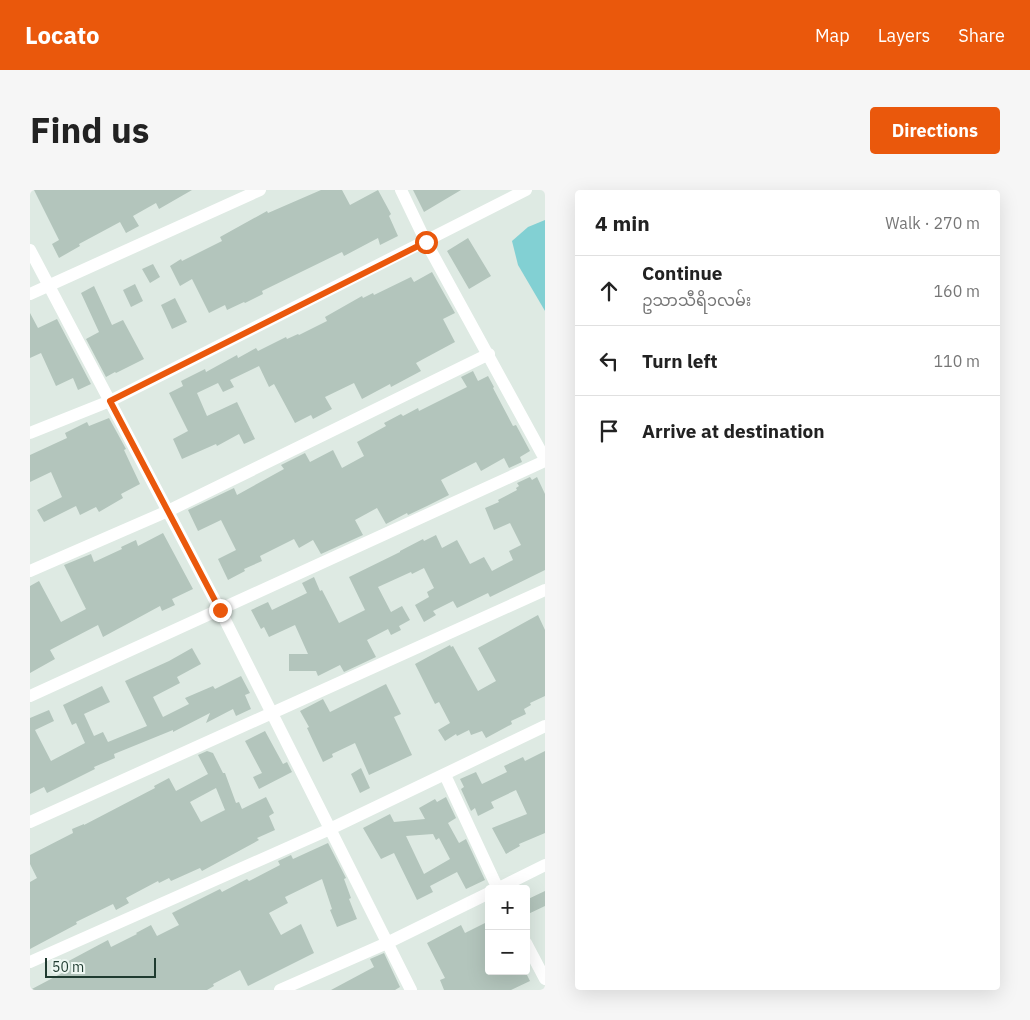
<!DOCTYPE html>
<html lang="en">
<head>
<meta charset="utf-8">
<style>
  :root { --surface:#fff; --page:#f6f6f6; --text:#222; --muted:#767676; --line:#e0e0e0; --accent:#ea580c }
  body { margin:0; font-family:"IBM Plex Sans","Noto Sans Myanmar",sans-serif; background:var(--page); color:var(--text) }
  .controls { position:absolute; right:15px; bottom:15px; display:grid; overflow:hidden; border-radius:5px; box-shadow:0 5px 20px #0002 }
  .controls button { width:45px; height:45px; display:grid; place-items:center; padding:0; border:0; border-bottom:1px solid var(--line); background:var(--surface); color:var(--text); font:25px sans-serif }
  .scale { position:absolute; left:15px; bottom:12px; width:111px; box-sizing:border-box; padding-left:5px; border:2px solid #1f3b30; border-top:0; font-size:14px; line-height:18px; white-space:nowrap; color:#1f3b30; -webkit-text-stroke:4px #eef7f2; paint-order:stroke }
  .stop { position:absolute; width:15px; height:15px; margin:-11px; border:4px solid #ea580c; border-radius:50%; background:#fff }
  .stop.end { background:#ea580c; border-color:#fff; box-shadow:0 1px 5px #0008 }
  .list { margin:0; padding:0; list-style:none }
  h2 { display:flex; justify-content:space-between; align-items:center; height:65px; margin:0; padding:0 20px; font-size:21px }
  h2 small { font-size:16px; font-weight:400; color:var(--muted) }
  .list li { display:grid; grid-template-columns:32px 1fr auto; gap:15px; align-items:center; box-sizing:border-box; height:70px; padding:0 20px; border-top:1px solid var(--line) }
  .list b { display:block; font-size:19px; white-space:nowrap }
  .list p { margin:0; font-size:16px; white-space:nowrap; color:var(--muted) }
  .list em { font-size:16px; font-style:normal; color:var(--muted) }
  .icon { flex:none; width:28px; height:28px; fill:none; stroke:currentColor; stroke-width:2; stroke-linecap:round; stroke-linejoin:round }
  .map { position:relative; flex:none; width:515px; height:800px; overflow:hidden; border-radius:5px }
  header { display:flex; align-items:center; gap:30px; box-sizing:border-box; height:70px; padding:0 25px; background:var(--accent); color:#fff }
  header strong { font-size:24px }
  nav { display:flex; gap:28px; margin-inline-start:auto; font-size:18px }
  .intro { display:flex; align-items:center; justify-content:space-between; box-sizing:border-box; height:120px; padding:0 30px }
  h1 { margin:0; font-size:35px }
  .button { padding:12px 22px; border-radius:5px; background:var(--accent); color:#fff; font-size:18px; font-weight:700 }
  main { display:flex; gap:30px; padding:0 30px }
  aside { flex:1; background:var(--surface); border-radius:5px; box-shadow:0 5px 20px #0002 }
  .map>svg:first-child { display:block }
  .water { fill:#82d0d3 }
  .building { fill:#b3c5bc; fill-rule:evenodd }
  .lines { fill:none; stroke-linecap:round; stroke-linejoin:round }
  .minor { stroke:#fff; stroke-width:12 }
  .route { stroke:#ea580c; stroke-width:6 }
</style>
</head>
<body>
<header>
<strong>Locato</strong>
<nav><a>Map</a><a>Layers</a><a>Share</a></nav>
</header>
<div class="intro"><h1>Find us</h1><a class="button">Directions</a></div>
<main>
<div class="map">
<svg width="515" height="800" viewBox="0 0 515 800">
  <rect width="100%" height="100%" fill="#deeae3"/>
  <path class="water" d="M 515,30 L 515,121 L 488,75 L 482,51 L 498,37 Z"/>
  <path class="building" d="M 4,0 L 162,0 L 129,19 L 126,13 L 103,26 L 109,36 L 96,43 L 90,32 L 49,54 L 50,56 L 29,68 L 22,54 L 29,50 Z
    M 291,0 L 312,0 L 320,15 L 348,0 L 361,24 L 359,26 L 368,46 L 350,55 L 348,48 L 314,66 L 312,62 L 232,101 L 233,104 L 215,113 L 214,112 L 197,120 L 195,115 L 179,123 L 162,89 L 150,96 L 140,76 L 151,69 L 152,71 L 192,51 L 190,47 L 237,21 L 238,23 Z
    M 383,0 L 431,0 L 394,22 Z
    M 438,48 L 461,86 L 439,99 L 417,61 Z
    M 123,74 L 130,87 L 120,93 L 112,79 Z
    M 402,82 L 425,123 L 413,129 L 425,152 L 386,173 L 391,181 L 361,197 L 360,194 L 332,209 L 324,193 L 295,207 L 302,219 L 283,229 L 281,225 L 265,233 L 244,194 L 239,197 L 229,176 L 200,190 L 204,197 L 193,202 L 188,193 L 167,203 L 177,226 L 207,212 L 225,249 L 214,254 L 209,244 L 187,256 L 186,254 L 152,269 L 143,249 L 158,241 L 139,203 L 153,196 L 151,191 L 175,179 L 176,182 L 207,165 L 208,168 L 226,158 L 228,161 L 256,147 L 257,149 L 268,144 L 269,145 L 297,131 L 295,127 L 332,106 L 333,108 L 343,103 L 344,105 L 381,87 L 384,92 Z
    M 105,94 L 113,111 L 101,117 L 93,100 Z
    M 64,96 L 82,135 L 93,130 L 114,169 L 86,183 L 85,182 L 76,187 L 56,149 L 69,142 L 51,103 Z
    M 145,108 L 157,132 L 142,139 L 131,115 Z
    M 0,123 L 8,138 L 27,129 L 61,194 L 48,200 L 43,188 L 26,196 L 11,163 L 0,168 Z
    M 443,181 L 448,191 L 458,186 L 464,197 L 463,198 L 483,236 L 486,235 L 500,261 L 490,267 L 492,272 L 479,278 L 474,268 L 451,281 L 446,272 L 411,290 L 419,305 L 397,316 L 378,325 L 377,323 L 356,334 L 347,318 L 325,330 L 333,345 L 291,364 L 283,350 L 269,358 L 264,349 L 230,366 L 232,371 L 214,379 L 215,381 L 198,390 L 188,369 L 206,360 L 191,330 L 168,341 L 158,320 L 204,298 L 207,305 L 254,279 L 251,275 L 275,263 L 280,272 L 303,260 L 312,278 L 334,266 L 327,252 L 356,236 L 354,233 L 371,224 L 373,226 L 388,218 L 389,221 L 437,197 L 431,187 Z
    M 79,228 L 96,259 L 94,260 L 110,294 L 91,304 L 93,308 L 69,322 L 66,317 L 50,325 L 46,316 L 14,332 L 7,320 L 32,307 L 21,282 L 0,292 L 0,265 L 37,248 L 35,243 L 57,232 L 59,236 Z
    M 500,287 L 502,290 L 507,287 L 515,304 L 515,380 L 460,407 L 458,403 L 427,418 L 423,411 L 403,421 L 406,425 L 394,432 L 385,415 L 399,407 L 397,402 L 404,398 L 394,378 L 382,384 L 381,382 L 348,397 L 361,422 L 372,416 L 380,430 L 369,436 L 371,440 L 361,445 L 358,439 L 337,450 L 346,467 L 314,482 L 310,475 L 288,486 L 286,481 L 259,481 L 259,464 L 278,464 L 265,435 L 239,447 L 234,437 L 231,439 L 221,420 L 238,412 L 242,420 L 277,403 L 272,393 L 284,387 L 290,401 L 292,400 L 309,433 L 335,420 L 319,387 L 370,362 L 370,361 L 393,349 L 394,351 L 406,345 L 412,358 L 427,350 L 440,374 L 454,367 L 462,381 L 483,370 L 479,361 L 491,355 L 480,333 L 464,340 L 455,318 L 469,312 L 468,310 L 487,300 L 486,298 L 489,296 L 487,293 Z
    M 133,343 L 163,399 L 142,409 L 145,415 L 132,421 L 130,416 L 73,447 L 68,435 L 20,460 L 25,469 L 0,483 L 0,396 L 9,391 L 31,432 L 56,419 L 34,375 L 61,364 L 64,372 L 92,359 L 91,357 L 106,350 L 108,356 Z
    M 508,425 L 515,440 L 515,506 L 500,513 L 501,515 L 494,519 L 496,524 L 481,531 L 482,534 L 456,548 L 452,541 L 441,545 L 439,540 L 427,546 L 426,544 L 415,551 L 408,540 L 420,533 L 409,512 L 405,514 L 385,474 L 420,455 L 421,457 L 423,456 L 448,501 L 466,491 L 448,458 Z
    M 162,458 L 171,474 L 147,487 L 150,493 L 123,507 L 133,527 L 159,514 L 155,508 L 183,496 L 185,499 L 211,486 L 220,503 L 215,505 L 221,519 L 206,526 L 203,519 L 176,533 L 180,523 L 143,542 L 143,540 L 84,564 L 85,568 L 64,577 L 65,579 L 17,603 L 14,597 L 0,604 L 0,528 L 19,520 L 24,531 L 5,540 L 21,571 L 55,553 L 46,533 L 42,535 L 33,515 L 72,496 L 80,512 L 54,524 L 64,546 L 73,542 L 78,552 L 117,536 L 95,491 L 139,471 Z
    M 356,494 L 371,524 L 364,527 L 382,565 L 339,585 L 325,553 L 302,564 L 303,567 L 293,572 L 277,538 L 279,537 L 270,521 L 293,509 L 300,522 Z
    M 235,541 L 253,574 L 257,572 L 262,582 L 229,599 L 223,587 L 232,583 L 215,551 Z
    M 177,561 L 183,563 L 193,583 L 195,583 L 206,613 L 209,612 L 212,619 L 236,607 L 244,623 L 239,626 L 245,640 L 227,648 L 229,650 L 172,681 L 170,678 L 141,691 L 139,688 L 129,693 L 128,691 L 96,708 L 99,713 L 86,720 L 83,714 L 46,732 L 47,734 L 0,759 L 0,692 L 7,688 L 0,674 L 0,665 L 43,643 L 42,639 L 54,634 L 54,635 L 125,598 L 124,596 L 139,588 L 146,601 L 178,584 L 168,565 ZM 186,598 L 195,620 L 171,632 L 160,612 Z
    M 515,561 L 515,643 L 489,654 L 490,656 L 476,664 L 462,638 L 497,624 L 486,600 L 461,612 L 464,618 L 448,626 L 445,618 L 441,621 L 431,599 L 434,597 L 430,589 L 446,582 L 452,594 L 477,582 L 474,576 L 493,567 L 495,571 Z
    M 331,578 L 340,598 L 330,603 L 321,584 Z
    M 416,607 L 426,628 L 418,633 L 429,653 L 436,649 L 455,690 L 436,699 L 427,682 L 400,696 L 403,702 L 387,710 L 364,663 L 351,669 L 333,638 L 360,624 L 364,632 L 395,629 L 389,618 L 405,609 L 407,612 ZM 403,644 L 406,650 L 409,648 L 420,669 L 394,684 L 376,646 Z
    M 298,653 L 316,688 L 314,689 L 321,708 L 319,709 L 327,729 L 307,737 L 300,720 L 302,719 L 292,689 L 255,707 L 258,713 L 239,723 L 251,745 L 271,734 L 284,763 L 218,796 L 210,780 L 183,794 L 184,796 L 177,800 L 0,800 L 36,781 L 33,774 L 78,750 L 81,757 L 107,744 L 106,743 L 121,735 L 127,746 L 149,735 L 142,723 L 190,699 L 192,702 L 217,689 L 219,691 L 250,675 L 248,671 L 261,665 L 263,669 Z
    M 515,701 L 515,716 L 496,725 L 496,710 Z
    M 459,731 L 459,781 L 495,781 L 500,791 L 481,800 L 414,800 L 410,790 L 415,788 L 397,753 L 431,735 L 435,743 Z
    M 354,763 L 370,797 L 365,800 L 301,800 L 344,777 L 340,769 Z"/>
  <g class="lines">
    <path class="minor" d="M 371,0 L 396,52 L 515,269
      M 0,60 L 190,420 L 381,800
      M 0,104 L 230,0
      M 0,243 L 80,211 L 496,0
      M 0,381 L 138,321 L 459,164
      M 0,506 L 515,271
      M 415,585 L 468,699
      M 0,632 L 515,400
      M 467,699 L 515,675
      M 496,753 L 515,789
      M 0,772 L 300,639 L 515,536
      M 250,800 L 357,753 L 459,703"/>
  </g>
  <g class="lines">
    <path class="route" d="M 190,420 L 80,211 L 396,52"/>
  </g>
</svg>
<div class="controls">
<button>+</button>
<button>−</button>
</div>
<div class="scale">50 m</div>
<div class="stop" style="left:396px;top:52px"></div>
<div class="stop end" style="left:190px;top:420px"></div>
</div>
<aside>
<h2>4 min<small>Walk · 270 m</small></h2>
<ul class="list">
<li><svg class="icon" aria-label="ahead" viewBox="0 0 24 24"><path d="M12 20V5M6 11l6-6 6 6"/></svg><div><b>Continue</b><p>ဥသာသီရိ၁လမ်း</p></div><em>160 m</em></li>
<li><svg class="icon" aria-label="left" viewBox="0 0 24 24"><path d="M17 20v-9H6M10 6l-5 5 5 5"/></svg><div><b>Turn left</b></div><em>110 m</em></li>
<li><svg class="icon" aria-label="arrive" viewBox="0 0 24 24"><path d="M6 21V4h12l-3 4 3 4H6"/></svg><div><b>Arrive at destination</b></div></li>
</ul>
</aside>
</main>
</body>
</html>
